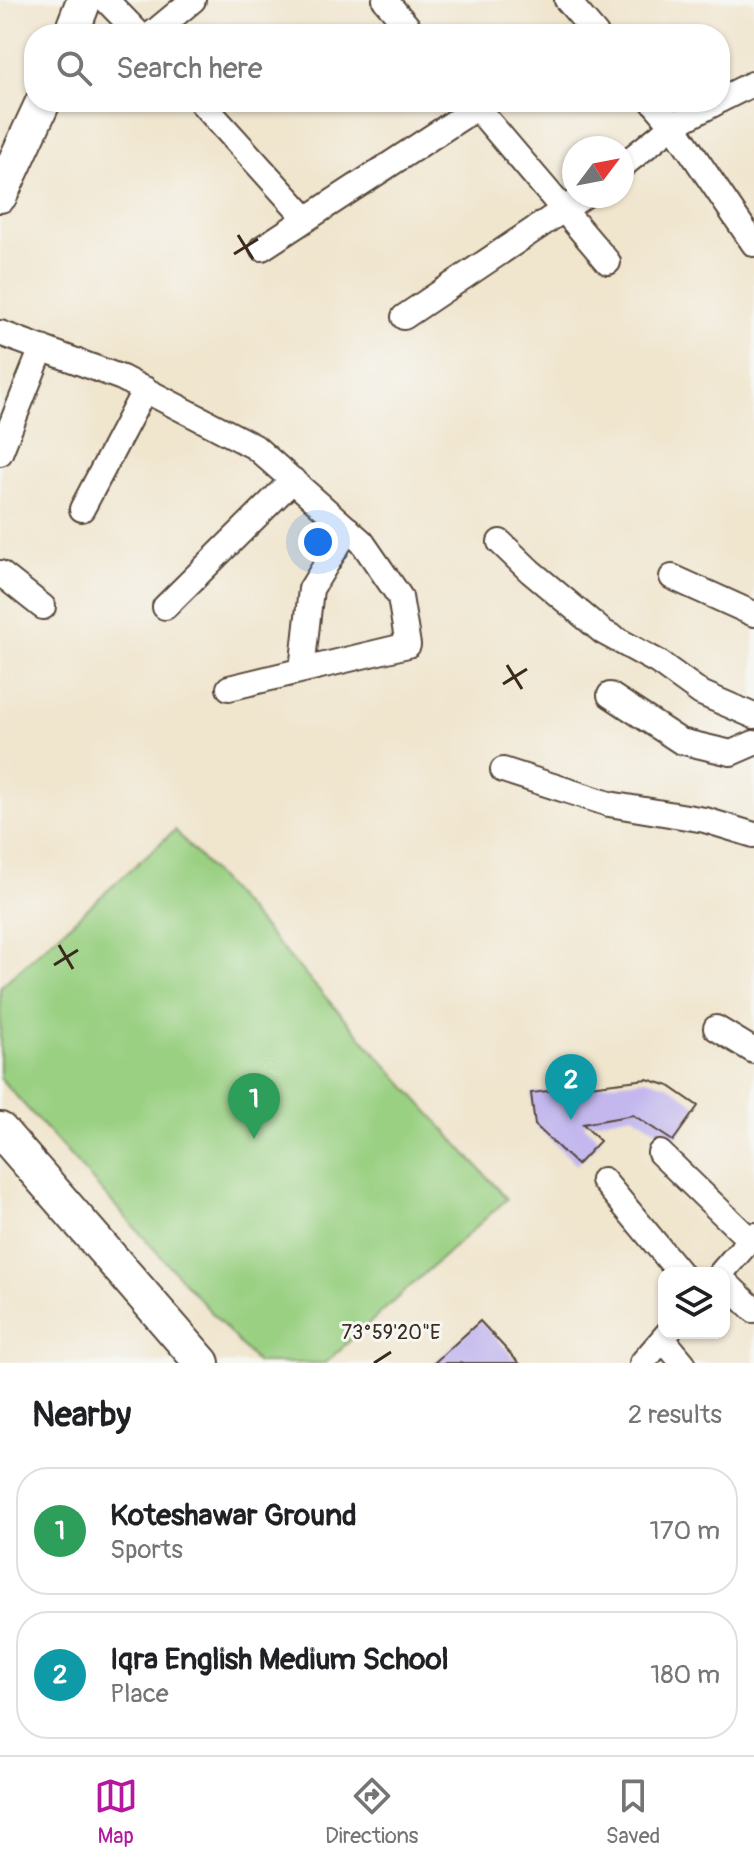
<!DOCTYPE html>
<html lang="en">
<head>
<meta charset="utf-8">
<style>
  :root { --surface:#fff; --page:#f2f2f2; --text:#202124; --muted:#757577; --line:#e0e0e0; --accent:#b5179e }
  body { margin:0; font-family:Pangolin,sans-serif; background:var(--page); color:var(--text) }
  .controls { position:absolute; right:24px; bottom:24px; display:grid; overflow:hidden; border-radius:16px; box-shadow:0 2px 6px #0004 }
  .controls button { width:72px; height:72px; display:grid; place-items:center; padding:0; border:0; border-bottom:2px solid var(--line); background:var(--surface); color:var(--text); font:40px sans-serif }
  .compass { position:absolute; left:562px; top:136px; width:72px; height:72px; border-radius:50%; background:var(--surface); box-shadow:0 2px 6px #0004; rotate:58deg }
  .you { position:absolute; left:318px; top:542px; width:28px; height:28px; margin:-20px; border:6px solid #fff; border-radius:50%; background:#1a73e8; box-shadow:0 0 0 12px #1a73e833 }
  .badge { display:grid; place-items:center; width:52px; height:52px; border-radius:50%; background:var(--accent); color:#fff; font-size:26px; font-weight:700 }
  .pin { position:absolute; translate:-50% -66px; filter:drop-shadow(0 2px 4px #0008) }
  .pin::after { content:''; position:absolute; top:42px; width:28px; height:24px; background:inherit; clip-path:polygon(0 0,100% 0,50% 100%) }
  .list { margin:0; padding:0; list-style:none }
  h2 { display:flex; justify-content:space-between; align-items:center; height:104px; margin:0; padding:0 32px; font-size:34px }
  h2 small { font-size:26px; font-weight:400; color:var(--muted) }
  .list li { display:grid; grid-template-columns:52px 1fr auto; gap:24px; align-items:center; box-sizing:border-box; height:128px; margin:0 16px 16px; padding:0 16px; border:2px solid var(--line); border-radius:32px }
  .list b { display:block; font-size:30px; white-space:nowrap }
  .list p { margin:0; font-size:26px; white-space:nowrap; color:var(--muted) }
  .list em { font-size:26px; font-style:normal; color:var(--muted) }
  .icon { flex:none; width:44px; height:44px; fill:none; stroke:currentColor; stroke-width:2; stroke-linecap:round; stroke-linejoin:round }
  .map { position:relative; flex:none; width:754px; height:1363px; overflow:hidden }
  .search { position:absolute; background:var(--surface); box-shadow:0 2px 6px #0004; left:24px; right:24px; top:24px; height:88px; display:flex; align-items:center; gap:20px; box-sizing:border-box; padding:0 28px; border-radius:32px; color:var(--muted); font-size:30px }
  .sheet { height:392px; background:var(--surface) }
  nav { display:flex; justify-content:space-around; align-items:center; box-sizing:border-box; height:112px; border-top:2px solid var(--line); background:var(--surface); font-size:22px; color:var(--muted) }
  nav a { display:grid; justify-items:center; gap:4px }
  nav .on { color:var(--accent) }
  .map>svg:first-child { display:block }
  .green { fill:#9ad082; stroke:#6a7d50; stroke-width:2 }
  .building { fill:#c3b7ee }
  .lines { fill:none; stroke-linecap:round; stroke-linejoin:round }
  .street-casing { stroke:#564638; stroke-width:28 }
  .secondary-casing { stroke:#564638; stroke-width:38 }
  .street { stroke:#fff; stroke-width:24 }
  .secondary { stroke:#fff; stroke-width:34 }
  .ticks { fill:none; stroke:#3b2a1e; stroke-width:3 }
  .ticks-label { font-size:20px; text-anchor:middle; fill:#3b2a1e; stroke:#f6f6f2; stroke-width:6; stroke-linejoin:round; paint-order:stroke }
</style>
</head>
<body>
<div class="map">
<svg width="754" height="1363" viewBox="0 0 754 1363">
  <rect width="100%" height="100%" fill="#f6f6f2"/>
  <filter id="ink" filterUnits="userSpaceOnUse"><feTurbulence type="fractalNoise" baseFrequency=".0125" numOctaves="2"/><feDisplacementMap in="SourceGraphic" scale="16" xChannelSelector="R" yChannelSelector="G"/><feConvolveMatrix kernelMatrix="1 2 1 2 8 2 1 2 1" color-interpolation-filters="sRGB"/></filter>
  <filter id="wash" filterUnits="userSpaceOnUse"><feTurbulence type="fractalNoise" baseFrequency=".006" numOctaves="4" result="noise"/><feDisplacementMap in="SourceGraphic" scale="32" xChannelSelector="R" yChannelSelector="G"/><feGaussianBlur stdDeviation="1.8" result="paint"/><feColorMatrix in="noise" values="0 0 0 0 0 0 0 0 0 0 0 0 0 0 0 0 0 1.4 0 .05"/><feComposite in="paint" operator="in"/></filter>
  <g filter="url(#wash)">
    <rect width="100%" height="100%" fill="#f0e5cd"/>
    <path class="green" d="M 175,830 L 507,1199 L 325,1363 L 257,1363 L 0,1078 L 0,987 Z"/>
    <g id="blocks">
      <path class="building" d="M 647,1079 L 669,1086 L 698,1106 L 673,1141 L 633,1115 L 583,1124 L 600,1141 L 577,1165 L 535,1125 L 531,1093 Z
        M 480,1321 L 519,1363 L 434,1363 Z"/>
    </g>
  </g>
  <g filter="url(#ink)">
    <use href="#blocks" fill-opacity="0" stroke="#564638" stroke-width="2"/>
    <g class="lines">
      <defs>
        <path id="street" d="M 106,0 L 139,34
          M 385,0 L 414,34
          M 567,0 L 596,34
          M 152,34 L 193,0
          M 720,100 L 752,84 L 754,85
          M 201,102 L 306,218
          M 472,102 L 608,262
          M 653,102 L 673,125 L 754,244
          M 622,166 L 673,125 L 717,102
          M 262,248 L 476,108
          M 404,317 L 584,196
          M 0,333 L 122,378 L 255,447 L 362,542 L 400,597 L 408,645 L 229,688
          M 0,453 L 42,348
          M 82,509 L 145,389
          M 500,542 L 530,571 L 603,632 L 658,662 L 701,693 L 754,716
          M 0,573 L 43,607
          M 672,577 L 754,614
          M 165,607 L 293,480
          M 302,670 L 311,589 L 348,529
          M 610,695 L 680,741 L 731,753 L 754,743
          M 503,770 L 609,804 L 705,820 L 754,835
          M 716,1028 L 754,1051
          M 660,1153 L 750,1240
          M 603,1180 L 680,1273
          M 721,1273 L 754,1235
          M 724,1281 L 754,1310
          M 663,1339 L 683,1363
          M 642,1363 L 668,1333"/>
        <path id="secondary" d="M 71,34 L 84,0
          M 0,195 L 43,102
          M 0,1130 L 202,1363"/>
      </defs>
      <use href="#street" class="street-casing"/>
      <use href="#secondary" class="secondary-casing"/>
      <use href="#street" class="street"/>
      <use href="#secondary" class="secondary"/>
    </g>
  </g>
  <path class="ticks" d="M 238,235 L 253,259M 234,254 L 258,239M 507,665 L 522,689M 503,684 L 527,669M 59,945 L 73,969M 54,965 L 78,950M 374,1363 L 391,1352"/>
  <g class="ticks-label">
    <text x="391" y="1339">73°59'20"E</text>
  </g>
</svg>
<div class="controls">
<button><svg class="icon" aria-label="layers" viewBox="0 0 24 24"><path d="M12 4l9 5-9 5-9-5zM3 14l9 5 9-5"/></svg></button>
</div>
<svg class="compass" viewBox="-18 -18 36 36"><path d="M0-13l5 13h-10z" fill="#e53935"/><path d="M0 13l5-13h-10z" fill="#757577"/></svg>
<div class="you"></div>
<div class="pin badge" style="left:254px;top:1139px;background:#2e9e5b">1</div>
<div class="pin badge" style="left:571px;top:1120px;background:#0f9aa8">2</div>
<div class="search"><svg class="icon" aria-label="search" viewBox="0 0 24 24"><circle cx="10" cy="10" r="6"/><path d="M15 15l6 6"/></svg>Search here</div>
</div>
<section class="sheet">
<h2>Nearby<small>2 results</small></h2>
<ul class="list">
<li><span class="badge" style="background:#2e9e5b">1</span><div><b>Koteshawar Ground</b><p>Sports</p></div><em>170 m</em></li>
<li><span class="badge" style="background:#0f9aa8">2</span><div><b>Iqra English Medium School</b><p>Place</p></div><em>180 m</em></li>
</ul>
</section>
<nav>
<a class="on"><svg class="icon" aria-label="map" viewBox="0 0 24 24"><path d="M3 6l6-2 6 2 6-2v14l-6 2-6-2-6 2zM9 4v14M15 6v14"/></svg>Map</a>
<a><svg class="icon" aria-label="directions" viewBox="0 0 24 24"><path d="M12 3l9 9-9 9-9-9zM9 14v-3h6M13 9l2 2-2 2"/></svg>Directions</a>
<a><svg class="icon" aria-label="saved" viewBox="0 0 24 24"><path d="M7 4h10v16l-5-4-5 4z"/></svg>Saved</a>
</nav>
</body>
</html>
